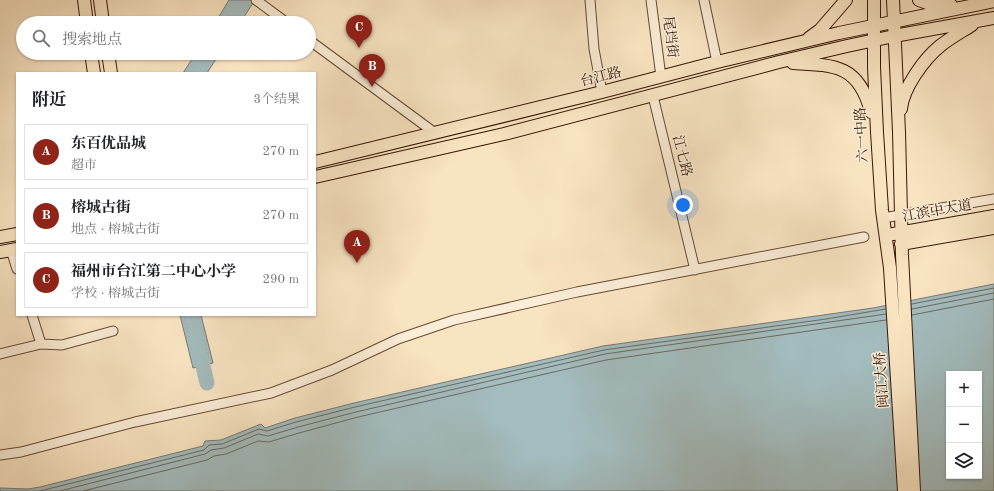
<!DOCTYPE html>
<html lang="zh">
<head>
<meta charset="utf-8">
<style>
  :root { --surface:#fff; --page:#f6f6f6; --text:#202124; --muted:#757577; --line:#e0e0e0; --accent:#8f2418 }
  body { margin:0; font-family:"Old Standard TT","Noto Serif SC",serif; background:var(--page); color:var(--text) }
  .controls { position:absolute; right:12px; bottom:12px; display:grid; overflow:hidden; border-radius:0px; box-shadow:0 1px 3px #0004 }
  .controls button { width:36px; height:36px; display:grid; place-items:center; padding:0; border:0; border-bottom:1px solid var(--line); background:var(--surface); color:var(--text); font:20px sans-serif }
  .you { position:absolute; left:683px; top:205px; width:14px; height:14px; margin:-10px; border:3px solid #fff; border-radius:50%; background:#1a73e8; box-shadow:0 0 0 6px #1a73e833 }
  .badge { display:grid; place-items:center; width:26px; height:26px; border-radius:50%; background:var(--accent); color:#fff; font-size:13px; font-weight:700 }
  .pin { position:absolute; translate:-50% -33px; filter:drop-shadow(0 1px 2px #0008) }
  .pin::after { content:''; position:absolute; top:21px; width:14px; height:12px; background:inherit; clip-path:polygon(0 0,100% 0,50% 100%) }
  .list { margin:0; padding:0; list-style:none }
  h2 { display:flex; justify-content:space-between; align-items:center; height:52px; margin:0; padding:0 16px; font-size:17px }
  h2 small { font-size:13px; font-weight:400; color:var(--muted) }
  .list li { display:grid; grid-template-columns:26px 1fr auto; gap:12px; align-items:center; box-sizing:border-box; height:56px; margin:0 8px 8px; padding:0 8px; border:1px solid var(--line); border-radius:0px }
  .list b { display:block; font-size:15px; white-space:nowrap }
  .list p { margin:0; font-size:13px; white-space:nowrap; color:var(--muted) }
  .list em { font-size:13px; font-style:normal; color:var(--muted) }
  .icon { flex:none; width:22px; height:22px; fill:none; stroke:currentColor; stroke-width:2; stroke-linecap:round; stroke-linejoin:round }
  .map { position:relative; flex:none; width:994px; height:491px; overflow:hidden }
  .search { position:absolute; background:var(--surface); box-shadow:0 1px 3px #0004; left:16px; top:16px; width:300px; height:44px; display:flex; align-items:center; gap:10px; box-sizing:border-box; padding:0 14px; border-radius:22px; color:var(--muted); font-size:15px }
  .panel { position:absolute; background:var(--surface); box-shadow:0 1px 3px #0004; left:16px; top:72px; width:300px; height:244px; border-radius:0px }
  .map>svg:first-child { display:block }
  .water { fill:#a3bcbe; stroke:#777a74; fill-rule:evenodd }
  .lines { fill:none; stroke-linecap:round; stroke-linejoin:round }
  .shore { stroke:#6c6961; stroke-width:1 }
  .river { stroke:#a3bcbe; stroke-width:15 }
  .minor-casing { stroke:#674a34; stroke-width:11 }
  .major-casing { stroke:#361604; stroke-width:14 }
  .minor { stroke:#fbedd7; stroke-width:9 }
  .major { stroke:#f9e4c2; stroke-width:12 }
  .labels { text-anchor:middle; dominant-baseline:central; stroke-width:3; stroke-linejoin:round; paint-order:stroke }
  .street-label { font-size:14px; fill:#361604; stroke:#fbedd7 }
</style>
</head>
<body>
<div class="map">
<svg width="994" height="491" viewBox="0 0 994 491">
  <rect width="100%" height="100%" fill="#f9e4c2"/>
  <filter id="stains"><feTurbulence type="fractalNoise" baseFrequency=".005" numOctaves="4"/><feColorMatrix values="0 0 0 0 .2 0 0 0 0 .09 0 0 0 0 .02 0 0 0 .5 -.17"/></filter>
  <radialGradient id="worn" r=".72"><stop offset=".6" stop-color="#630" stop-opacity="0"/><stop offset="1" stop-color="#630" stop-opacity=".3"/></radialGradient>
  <path class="water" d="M 229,0 L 255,0 L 240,23 L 215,23 Z
    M 196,53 L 220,53 L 207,73 L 183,73 Z
    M 994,284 L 994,491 L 0,491 L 0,488 L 28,489 L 40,487 L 203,446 L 205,441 L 221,440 L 261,424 L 265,428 L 295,418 L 354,403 L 603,346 L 873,308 ZM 949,374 L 979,374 L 979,476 L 949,476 Z
    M 180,315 L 201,315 L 213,363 L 193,368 Z"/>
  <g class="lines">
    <path class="shore" d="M 912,304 L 994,288
      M 912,309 L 994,293
      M 184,315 L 195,361 L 197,362 L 207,360 L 208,358 L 198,315
      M 912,315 L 994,299
      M 40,491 L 204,450 L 209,445 L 222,444 L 259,429 L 267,431 L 296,422 L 355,407 L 604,350 L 826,319 L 886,309
      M 60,491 L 205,454 L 211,450 L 224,448 L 258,434 L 268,436 L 298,427 L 356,412 L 605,354 L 886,314
      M 83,491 L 207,460 L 214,456 L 226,454 L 258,441 L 269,442 L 299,433 L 358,417 L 606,360 L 886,320"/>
    <path class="river" d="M 191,315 L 207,383"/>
    <defs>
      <path id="minor" d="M 256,0 L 287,23
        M 590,0 L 594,49 L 602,92
        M 651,0 L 661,77
        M 704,0 L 717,62
        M 309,40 L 435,133
        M 653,96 L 695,270
        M 883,218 L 994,199
        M 11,250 L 17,269
        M 32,315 L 41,344
        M 0,354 L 41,344 L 62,345 L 113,331
        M 0,455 L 21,452 L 135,422 L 271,393 L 332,370 L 398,339 L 454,320 L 577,292 L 864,237"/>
      <path id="major" d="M 84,0 L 87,23
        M 100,0 L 103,23
        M 874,0 L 874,67 L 877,132 L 882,210 L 890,268 L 904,491
        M 893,0 L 899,132 L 902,255 L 914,491
        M 919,0 L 930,4 L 951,5
        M 809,38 L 820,30 L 846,0
        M 91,53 L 94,73
        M 108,53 L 111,73
        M 793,63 C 835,65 859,65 871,112
        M 901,109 C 903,88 924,59 940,46 C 950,38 961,32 972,25
        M 315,162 L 602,92 L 717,62 L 839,33 L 994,1
        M 315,177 L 504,134 L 779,62 L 847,46 L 894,36 L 994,18
        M 893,234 L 994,216
        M 0,237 L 17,234
        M 901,244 L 994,228
        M 0,252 L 17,249"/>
    </defs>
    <use href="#minor" class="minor-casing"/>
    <use href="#major" class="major-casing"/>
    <use href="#minor" class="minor"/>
    <use href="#major" class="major"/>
  </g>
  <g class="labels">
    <g class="street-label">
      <text transform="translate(670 37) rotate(83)">尾垱街</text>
      <text transform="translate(601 77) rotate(-14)">台江路</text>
      <text transform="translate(862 135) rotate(-93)">六一中路</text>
      <text transform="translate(682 156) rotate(76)">江七路</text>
      <text transform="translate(937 211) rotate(-10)">江滨中大道</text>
      <text transform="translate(882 380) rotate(-94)">闽江大桥</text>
    </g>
  </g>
  <rect width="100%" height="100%" filter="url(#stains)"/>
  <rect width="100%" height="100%" fill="url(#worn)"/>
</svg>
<div class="controls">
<button>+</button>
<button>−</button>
<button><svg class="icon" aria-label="layers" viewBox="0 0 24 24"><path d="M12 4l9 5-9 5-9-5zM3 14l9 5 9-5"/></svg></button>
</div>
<div class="you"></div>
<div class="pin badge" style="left:357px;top:263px">A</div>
<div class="pin badge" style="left:372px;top:87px">B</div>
<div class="pin badge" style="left:359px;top:48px">C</div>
<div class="search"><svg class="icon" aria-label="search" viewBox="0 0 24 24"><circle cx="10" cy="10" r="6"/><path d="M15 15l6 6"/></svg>搜索地点</div>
<section class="panel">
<h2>附近<small>3个结果</small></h2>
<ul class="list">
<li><span class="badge">A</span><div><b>东百优品城</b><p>超市</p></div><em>270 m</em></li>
<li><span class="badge">B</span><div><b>榕城古街</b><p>地点 · 榕城古街</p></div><em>270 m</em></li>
<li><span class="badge">C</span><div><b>福州市台江第二中心小学</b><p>学校 · 榕城古街</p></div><em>290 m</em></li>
</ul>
</section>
</div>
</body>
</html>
